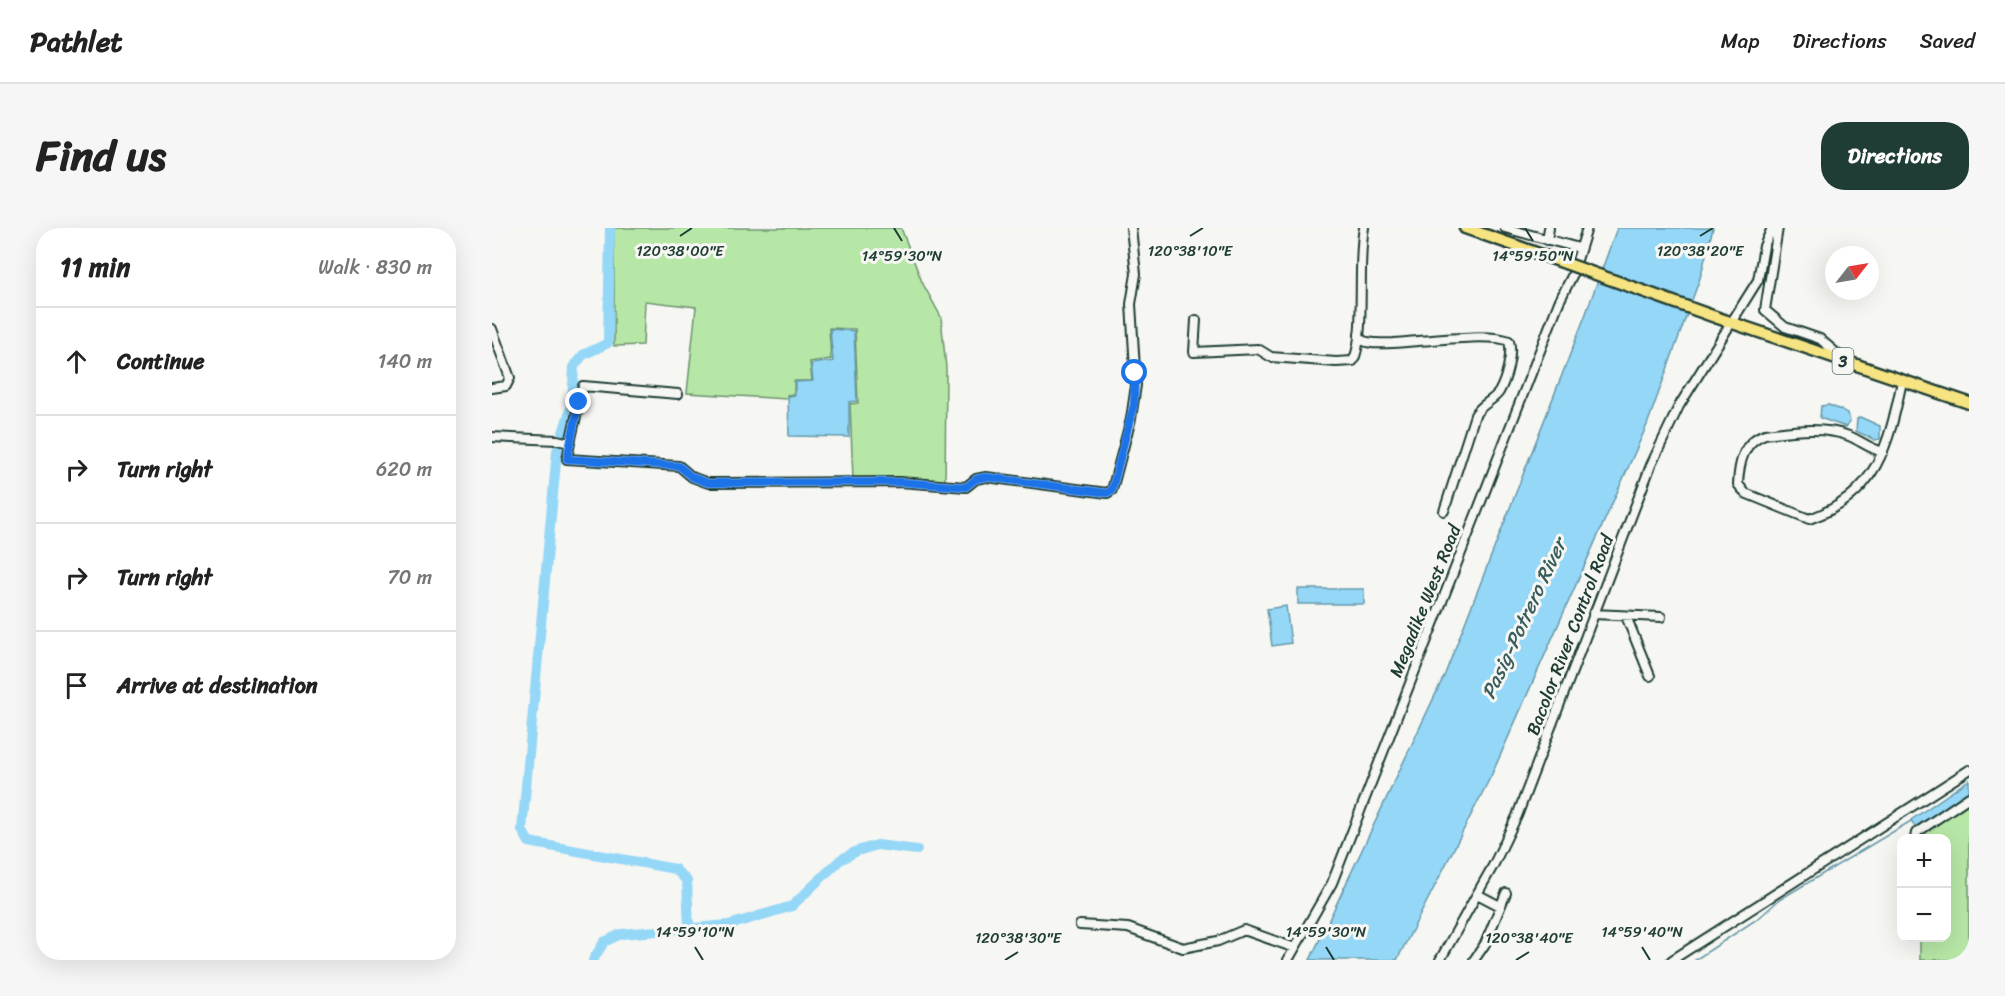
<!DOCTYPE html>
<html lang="en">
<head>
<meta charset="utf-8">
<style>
  :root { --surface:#fff; --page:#f6f6f6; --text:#222; --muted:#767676; --line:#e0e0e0; --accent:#1f3d34 }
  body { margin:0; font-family:Sriracha,sans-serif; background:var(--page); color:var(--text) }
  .controls { position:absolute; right:18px; bottom:18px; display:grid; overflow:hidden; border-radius:12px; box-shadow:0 6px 24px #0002 }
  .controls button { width:54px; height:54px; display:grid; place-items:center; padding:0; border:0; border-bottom:2px solid var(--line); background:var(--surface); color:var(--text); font:30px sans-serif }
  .compass { position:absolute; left:1333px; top:18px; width:54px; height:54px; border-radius:50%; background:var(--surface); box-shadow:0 6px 24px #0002; rotate:59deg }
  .stop { position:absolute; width:18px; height:18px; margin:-14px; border:4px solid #1a73e8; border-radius:50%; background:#fff }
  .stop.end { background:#1a73e8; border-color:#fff; box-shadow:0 2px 6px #0008 }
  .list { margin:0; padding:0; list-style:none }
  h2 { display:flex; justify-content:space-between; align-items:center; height:78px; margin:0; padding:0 24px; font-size:26px }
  h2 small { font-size:20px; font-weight:400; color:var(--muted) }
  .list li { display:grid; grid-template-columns:39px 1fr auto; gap:18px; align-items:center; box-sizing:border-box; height:108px; padding:0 24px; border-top:2px solid var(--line) }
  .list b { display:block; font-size:22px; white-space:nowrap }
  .list em { font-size:20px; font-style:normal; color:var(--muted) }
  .icon { flex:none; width:33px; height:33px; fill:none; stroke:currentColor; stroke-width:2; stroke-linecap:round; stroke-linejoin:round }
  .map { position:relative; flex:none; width:1477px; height:732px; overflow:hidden; border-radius:24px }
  header { display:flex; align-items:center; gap:36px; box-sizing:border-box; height:84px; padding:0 30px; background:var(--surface); border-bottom:2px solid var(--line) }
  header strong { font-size:28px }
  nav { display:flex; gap:33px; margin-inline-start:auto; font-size:21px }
  .intro { display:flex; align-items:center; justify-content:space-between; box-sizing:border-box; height:144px; padding:0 36px }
  h1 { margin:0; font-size:42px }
  .button { padding:15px 27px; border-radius:24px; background:var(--accent); color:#fff; font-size:21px; font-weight:700 }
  main { display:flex; gap:36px; padding:0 36px }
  aside { flex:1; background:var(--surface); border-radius:24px; box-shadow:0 6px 24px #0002 }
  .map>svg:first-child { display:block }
  .green { fill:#b7e7a6; stroke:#6b926d; stroke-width:1.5 }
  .water { fill:#95d7f7; stroke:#6699a9; stroke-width:1.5 }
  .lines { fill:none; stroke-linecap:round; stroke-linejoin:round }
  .stream { stroke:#6699a9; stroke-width:1.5 }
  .river { stroke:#95d7f7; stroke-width:10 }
  .minor-casing { stroke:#1f3d34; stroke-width:12 }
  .highway-casing { stroke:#1f3d34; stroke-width:15 }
  .minor { stroke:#f6f6f2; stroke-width:8 }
  .highway { stroke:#f6e381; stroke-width:10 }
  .highway-bridge-casing { stroke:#1f3d34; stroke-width:15; stroke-linecap:butt }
  .highway-bridge { stroke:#f6e381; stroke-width:10 }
  .route { stroke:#1a73e8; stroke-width:8 }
  .ticks { fill:none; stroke:#1f3d34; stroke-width:2 }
  .labels { text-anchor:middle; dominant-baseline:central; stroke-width:6; stroke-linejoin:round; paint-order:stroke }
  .shield { fill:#f6f6f2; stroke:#60746d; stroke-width:1.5 }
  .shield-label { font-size:16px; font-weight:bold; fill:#1f3d34 }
  .street-label { font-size:18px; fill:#1f3d34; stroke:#f6f6f2 }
  .water-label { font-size:20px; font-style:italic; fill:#375c5b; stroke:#f6f6f2 }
  .ticks-label { font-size:15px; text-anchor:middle; fill:#1f3d34; stroke:#f6f6f2; stroke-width:6; stroke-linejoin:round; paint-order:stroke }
</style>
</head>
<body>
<header>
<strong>Pathlet</strong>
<nav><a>Map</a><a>Directions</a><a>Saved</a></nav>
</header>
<div class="intro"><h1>Find us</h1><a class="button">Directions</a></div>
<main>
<aside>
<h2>11 min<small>Walk · 830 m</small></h2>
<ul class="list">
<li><svg class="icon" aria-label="ahead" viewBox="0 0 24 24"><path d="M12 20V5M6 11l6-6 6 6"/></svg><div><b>Continue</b></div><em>140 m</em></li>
<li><svg class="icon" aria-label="right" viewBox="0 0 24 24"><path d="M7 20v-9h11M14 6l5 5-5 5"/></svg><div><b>Turn right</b></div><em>620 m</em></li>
<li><svg class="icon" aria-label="right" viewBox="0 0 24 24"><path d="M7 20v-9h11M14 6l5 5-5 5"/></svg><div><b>Turn right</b></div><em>70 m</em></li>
<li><svg class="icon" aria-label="arrive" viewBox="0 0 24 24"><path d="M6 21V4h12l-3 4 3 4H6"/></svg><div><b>Arrive at destination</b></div></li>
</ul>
</aside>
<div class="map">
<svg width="1477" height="732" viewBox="0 0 1477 732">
  <rect width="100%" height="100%" fill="#f6f6f2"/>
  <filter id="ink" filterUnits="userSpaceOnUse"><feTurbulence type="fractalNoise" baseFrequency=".0167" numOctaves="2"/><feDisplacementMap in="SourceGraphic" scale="12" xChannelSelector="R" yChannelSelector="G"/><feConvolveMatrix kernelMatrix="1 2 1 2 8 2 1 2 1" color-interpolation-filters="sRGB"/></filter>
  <g filter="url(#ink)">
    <path class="green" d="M 122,0 L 409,0 L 430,54 L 449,89 L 454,140 L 453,260 L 361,252 L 358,176 L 366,175 L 363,101 L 337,100 L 339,131 L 318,134 L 320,153 L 302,153 L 302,166 L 295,167 L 295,171 L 195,165 L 204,79 L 153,73 L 151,117 L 122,118 Z
      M 1477,571 L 1477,732 L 1428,732 L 1428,710 L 1454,710 L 1454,610 L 1428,610 L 1428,605 Z"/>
    <path class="water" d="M 1125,0 L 1221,0 L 1208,50 L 1155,197 L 1000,546 L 905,732 L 818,732 L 953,446 L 1093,88 Z
      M 338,101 L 362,103 L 365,173 L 357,174 L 357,209 L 297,208 L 296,168 L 303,167 L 303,154 L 321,153 L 319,136 L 341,133 Z
      M 1337,177 L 1356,185 L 1358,193 L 1354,199 L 1328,190 L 1329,178 Z
      M 1368,189 L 1388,198 L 1388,211 L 1383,212 L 1364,203 L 1365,191 Z
      M 806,361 L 872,361 L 872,376 L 806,376 Z
      M 794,378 L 799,415 L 780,418 L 775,381 Z
      M 1477,552 L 1477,566 L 1423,599 L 1419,592 Z"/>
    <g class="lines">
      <path class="stream" d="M 1203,732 L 1268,689 L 1287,672 L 1419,593"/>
      <path class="river" d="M 118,0 L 116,115 L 91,127 L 82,138 L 80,177 L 65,223 L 30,602 L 37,614 L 183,641 L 195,653 L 197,701
        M 101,732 L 112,714 L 129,706 L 237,697 L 300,678 L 348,632 L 365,623 L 385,617 L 425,622"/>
      <defs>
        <path id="minor" d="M 1013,0 L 1087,20
          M 1286,0 L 1273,82 L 1293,99 L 1328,111 L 1350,130
          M 1055,12 L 1057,0
          M 704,92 L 702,124 L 766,121 L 779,129 L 844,134 L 861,133 C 874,110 865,33 872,0
          M 0,101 L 18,150 L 14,158 L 0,160
          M 867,106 L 869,112 C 880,117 890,115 901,115 C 928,114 997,104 1017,113 C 1021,126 1014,152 1007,164 C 1001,173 989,176 983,187 L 952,283
          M 0,209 L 65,212 L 78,215 L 91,158 L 186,166
          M 78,215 L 75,231 L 187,238 L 200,249 L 216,255 L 408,254 L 474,259 L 484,251 L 494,249 L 615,265 L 620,262 L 639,191 L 644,157 L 639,76 L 644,46 L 639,0
          M 1391,224 C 1378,221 1369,213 1357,208 C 1331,198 1300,203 1273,206 C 1251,213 1247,236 1246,256 L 1253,265 L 1317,291 C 1385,268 1397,216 1410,153
          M 1101,386 L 1169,389
          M 1134,388 L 1158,448
          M 1423,610 L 1424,605 L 1477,569
          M 985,666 L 1008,678
          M 588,697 L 636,700 L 691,720 L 726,713 L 752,702 L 803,720
          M 796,732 L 840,655 L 1067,74 L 1080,48 L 1095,0
          M 948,732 L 1002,636 L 1025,588 L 1159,237 L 1187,178 L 1266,52 L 1272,18 L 1280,0
          M 982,732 L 993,716 L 1014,665
          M 1180,732 L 1477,542"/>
        <path id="highway" d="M 973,0 L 1073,35
          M 1226,90 L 1477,175"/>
      </defs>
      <use href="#minor" class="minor-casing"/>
      <use href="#highway" class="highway-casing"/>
      <use href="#minor" class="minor"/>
      <use href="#highway" class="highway"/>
      <defs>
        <path id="highway-bridge" d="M 1073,35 L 1226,90"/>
      </defs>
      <use href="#highway-bridge" class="highway-bridge-casing"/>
      <use href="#highway-bridge" class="highway-bridge"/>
    </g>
  </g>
  <g class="lines" filter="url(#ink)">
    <path class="route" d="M 87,174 L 75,231 L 187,238 L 200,249 L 216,255 L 408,254 L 474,259 L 484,251 L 494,249 L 615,265 L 620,262 L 642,176 L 643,145"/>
  </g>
  <path class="ticks" d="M 402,0 L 410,13M 1033,0 L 1041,13M 188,8 L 200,0M 698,8 L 711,0M 1208,8 L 1221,0M 203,719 L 211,732M 834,719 L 842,732M 1150,719 L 1158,732M 513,732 L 526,724M 1024,732 L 1037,724"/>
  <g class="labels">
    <rect class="shield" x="1340.5" y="120" width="21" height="26" rx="4.5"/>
    <g class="shield-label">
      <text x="1351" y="133">3</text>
    </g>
    <g class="street-label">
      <text transform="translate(933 373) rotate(-68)">Megadike West Road</text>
      <text transform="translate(1078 407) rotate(-69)">Bacolor River Control Road</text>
    </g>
    <g class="water-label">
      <text transform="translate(1032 391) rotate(-65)">Pasig-Potrero River</text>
    </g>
  </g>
  <g class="ticks-label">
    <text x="698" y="28">120°38'10"E</text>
    <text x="188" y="28">120°38'00"E</text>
    <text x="1208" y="28">120°38'20"E</text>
    <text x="410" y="33">14°59'30"N</text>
    <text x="1041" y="33">14°59'50"N</text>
    <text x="203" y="709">14°59'10"N</text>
    <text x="834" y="709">14°59'30"N</text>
    <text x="1150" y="709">14°59'40"N</text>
    <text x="526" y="715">120°38'30"E</text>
    <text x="1037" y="715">120°38'40"E</text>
  </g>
</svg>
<div class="controls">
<button>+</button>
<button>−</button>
</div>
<svg class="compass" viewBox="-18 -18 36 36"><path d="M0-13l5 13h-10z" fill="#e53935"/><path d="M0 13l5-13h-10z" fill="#767676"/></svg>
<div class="stop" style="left:643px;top:145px"></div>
<div class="stop end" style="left:87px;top:174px"></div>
</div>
</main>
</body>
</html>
